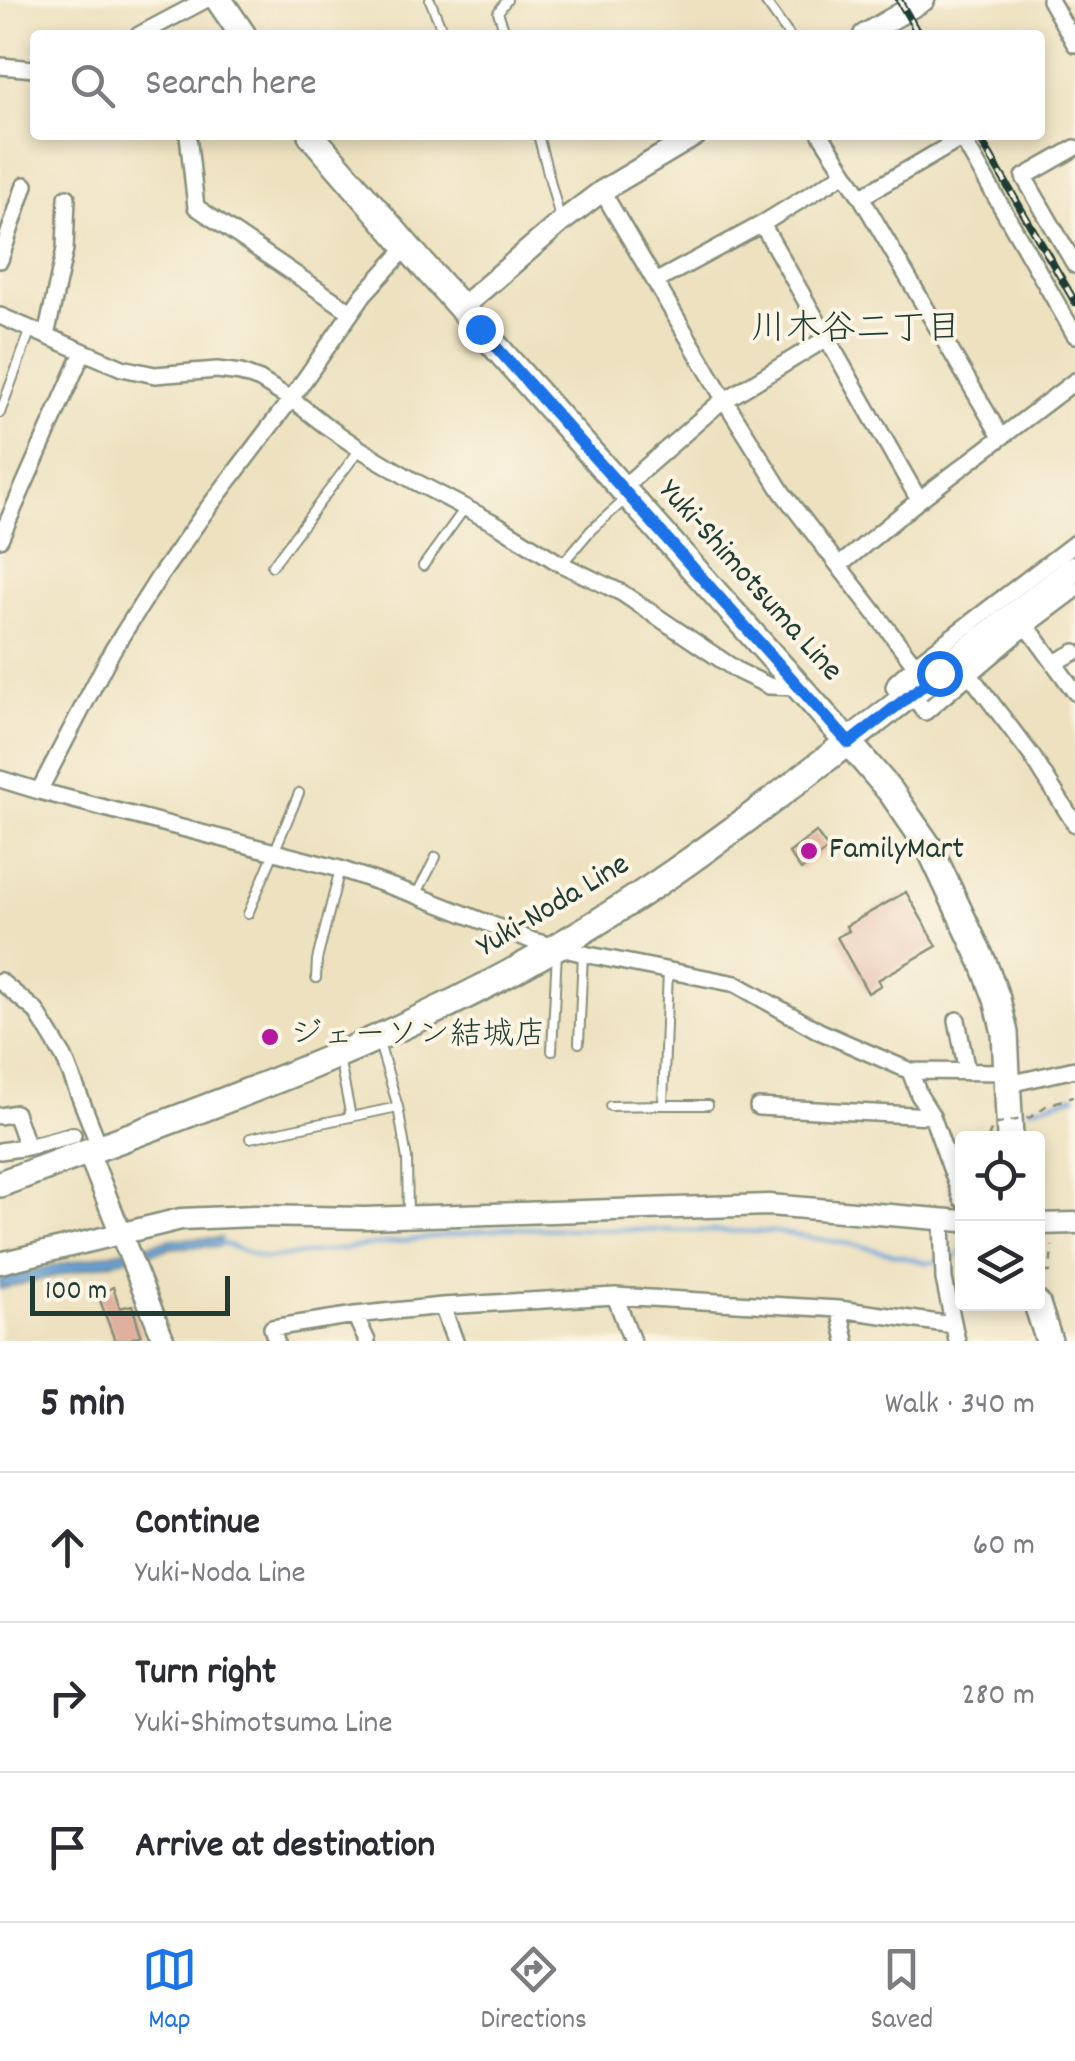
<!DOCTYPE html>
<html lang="en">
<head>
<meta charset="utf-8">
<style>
  :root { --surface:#fff; --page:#f2f2f3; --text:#2b2b33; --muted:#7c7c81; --line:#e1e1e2; --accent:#1a73e8 }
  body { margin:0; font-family:Dekko,"Klee One",sans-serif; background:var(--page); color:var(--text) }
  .controls { position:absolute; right:30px; bottom:30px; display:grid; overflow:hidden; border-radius:10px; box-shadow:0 5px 15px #0003 }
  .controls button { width:90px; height:90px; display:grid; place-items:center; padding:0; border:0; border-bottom:2px solid var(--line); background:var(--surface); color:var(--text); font:50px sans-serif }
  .scale { position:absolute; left:30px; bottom:25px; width:200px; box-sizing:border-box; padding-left:10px; border:5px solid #1f3d34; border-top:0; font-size:28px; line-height:35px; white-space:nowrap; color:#1f3d34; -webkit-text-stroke:8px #fcf5e5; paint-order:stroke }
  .stop { position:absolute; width:30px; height:30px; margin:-22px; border:8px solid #1a73e8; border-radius:50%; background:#fff }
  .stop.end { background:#1a73e8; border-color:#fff; box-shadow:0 2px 10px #0008 }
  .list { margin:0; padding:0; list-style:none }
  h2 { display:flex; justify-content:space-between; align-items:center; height:130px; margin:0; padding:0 40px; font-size:42px }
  h2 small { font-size:32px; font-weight:400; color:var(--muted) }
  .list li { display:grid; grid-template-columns:65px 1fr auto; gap:30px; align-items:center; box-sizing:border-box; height:150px; padding:0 40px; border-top:2px solid var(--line) }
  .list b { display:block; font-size:38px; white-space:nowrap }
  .list p { margin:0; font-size:32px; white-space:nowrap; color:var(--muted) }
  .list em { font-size:32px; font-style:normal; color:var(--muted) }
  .icon { flex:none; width:55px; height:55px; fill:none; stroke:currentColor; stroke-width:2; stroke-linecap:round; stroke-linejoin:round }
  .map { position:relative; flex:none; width:1075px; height:1341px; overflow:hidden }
  .search { position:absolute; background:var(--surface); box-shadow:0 5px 15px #0003; left:30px; right:30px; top:30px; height:110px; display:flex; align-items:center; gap:25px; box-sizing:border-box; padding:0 35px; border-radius:10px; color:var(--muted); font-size:38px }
  .sheet { height:580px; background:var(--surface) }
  nav { display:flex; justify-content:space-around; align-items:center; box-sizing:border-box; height:140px; border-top:2px solid var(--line); background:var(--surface); font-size:28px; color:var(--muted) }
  nav a { display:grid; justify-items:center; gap:5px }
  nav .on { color:var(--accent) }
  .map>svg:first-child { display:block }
  .water { fill:#6ba3d9; stroke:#457086; stroke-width:2.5 }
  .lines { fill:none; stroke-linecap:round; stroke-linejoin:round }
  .stream { stroke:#6ba3d9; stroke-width:4 }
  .building { fill:#dfb09d }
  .service-casing { stroke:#868f7a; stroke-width:12 }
  .minor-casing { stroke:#868f7a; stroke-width:20 }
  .tertiary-casing { stroke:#868f7a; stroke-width:25 }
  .primary-casing { stroke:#868f7a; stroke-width:30 }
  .path { stroke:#868f7a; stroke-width:2.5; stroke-dasharray:8 8; stroke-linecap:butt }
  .service { stroke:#fff; stroke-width:8 }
  .minor { stroke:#fff; stroke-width:15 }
  .tertiary { stroke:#fff; stroke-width:20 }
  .primary { stroke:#fff; stroke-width:25 }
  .rail-casing { stroke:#1f3d34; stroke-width:8 }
  .rail { stroke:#fcf5e5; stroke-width:4; stroke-dasharray:11; stroke-linecap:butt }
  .path-bridge { stroke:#868f7a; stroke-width:2.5; stroke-dasharray:8 8; stroke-linecap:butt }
  .route { stroke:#1a73e8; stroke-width:12 }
  .poi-dot { fill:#b5179e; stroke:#fcf5e5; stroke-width:4 }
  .labels { text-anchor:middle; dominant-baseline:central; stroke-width:8; stroke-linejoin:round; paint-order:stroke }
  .street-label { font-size:32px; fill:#1f3d34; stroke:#fcf5e5 }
  .poi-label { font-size:32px; fill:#1f3d34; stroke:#fcf5e5; text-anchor:start }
  .neighbourhood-label { font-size:35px; fill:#1f3d34; stroke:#fcf5e5 }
</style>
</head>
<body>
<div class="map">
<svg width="1075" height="1341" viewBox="0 0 1075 1341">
  <rect width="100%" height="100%" fill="#fcf5e5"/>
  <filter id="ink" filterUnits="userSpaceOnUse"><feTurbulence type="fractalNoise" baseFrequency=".01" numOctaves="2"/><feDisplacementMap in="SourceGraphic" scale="20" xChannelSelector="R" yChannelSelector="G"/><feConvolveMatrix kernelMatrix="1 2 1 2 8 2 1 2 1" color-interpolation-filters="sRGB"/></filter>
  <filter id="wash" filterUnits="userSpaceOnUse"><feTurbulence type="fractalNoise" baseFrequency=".0048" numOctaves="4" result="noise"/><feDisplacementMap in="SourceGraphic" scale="40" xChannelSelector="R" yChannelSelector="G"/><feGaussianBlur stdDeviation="2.25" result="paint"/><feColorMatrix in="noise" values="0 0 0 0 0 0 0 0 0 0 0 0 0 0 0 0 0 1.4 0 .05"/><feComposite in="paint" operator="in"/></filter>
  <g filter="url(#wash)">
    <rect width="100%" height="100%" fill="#ede1bf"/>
    <path class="water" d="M 221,1238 L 219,1246 L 174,1247 L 0,1289 L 0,1280 L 24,1273 L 174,1239 Z"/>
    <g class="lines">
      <path class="stream" d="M 1029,1109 L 1075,1096
        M 219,1242 L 265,1259 L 504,1228 L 776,1232 L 861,1246 L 927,1263 L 941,1261
        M 950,1259 L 956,1257 L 962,1251"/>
    </g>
    <g id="blocks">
      <path class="building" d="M 816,832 L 828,849 L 801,870 L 789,853 Z
        M 906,892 L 937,946 L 878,980 L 881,985 L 868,993 L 837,937 L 849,931 L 846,926 Z
        M 113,1287 L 120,1308 L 132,1305 L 141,1335 L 126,1341 L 115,1341 L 98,1295 Z"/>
    </g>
  </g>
  <g filter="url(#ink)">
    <use href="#blocks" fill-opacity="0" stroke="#868f7a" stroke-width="2.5"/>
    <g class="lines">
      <defs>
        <path id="service" d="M 430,0 L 444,35
          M 764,0 L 789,35
          M 506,35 L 498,12 L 507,0
          M 538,135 L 560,218
          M 0,413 L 31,329
          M 562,564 L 591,530 L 626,499
          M 272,566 L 360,449
          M 423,566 L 465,508
          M 416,895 L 436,857
          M 248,914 L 299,793
          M 668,970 L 663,1105 L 708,1105
          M 316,978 L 317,960 L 340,869
          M 379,1043 L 398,1107 L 407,1159 L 408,1215
          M 579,1043 L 583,953
          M 552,1051 L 557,951
          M 339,1058 L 351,1117
          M 610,1106 L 663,1105
          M 250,1138 L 398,1107"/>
        <path id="minor" d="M 1050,0 L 1075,44
          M 139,35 L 205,0
          M 0,66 L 35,69
          M 188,135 L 196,207 L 351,312
          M 821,135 L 861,197 L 1001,437
          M 1075,148 L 1024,177 L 1075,265
          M 602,191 L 724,399 L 782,492 L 915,665
          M 861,197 L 962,138 L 1075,335
          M 762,224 L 919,500
          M 0,260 L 25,185
          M 655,282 L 762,224 L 845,173
          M 0,316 L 122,368 L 155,375 L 217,370 L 241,373 L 260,380 L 298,404 L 325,425 L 360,449 L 414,481 L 498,525 L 559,563 L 622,593 L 738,671 L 769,686 L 798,687
          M 46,336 L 65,249 L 67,197
          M 622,488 L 717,405 L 827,338
          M 0,539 L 83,352
          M 840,565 L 919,500 L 1075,381
          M 1027,626 L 1075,692
          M 1054,663 L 1075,652
          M 970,675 L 1032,756 L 1075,824
          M 912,694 L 925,712 L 1027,626 L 1075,590
          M 903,701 L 894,687 L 896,682 L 915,665 L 1075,543
          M 0,779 L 39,791 L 340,869 L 416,895 L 533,941 L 589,955 L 736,984 L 819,1031 L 910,1071 L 1008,1072
          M 39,791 L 112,651 L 159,577 L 205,512 L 291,399 L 364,294 L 407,247
          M 0,981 L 36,1011 L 64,1057 L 100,1148
          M 957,1020 L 967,1072
          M 910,1071 L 919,1095 L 932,1116 L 962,1199
          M 1009,1084 L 1075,1069
          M 758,1107 L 932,1116
          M 0,1116 L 15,1113 L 27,1147
          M 0,1151 L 27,1147 L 73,1135
          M 942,1220 L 944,1279 L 957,1341
          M 615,1296 L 632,1341
          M 442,1306 L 455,1341
          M 839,1309 L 846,1341
          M 355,1315 L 367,1341
          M 276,1341 L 272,1328 L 355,1315 L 442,1306 L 615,1296 L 839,1309 L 953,1325"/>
        <path id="tertiary" d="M 864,35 L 924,0
          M 461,308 L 561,222 L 602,191 L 696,135
          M 88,1152 L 164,1341
          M 1038,1224 L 1075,1223
          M 0,1263 L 181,1219 L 254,1216 L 365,1218 L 769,1205 L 962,1221"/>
        <path id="primary" d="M 219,0 L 243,35
          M 311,135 L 424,266 L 849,743 L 891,792 L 929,847 L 983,962 L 997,999 L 1005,1033 L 1010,1138
          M 0,1184 C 190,1113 380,1050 556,947 C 648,894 733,831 817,766 C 903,700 989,634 1075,568
          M 1037,1304 L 1049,1341"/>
      </defs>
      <use href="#service" class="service-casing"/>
      <use href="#minor" class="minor-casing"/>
      <use href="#tertiary" class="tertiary-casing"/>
      <use href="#primary" class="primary-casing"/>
      <path class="path" d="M 1038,1250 L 1047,1251 L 1042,1272 L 1050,1272 L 1052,1246"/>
      <use href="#service" class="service"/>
      <use href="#minor" class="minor"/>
      <use href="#tertiary" class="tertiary"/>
      <use href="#primary" class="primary"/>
      <defs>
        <path id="rail" d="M 899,0 L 919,35
          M 978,135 L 1075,302"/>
      </defs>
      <use href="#rail" class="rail-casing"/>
      <use href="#rail" class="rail"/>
      <path class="path-bridge" d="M 988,1138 L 993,1125 L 1031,1117 L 1046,1106 L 1073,1096"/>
    </g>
  </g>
  <g class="lines" filter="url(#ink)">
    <path class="route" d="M 480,329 L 849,743 L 939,673"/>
  </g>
  <g class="poi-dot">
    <circle cx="809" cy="851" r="10"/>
    <circle cx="270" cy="1037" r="10"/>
  </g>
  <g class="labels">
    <g class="street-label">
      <text transform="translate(749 582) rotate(48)">Yuki-Shimotsuma Line</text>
      <text transform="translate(554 907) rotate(-31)">Yuki-Noda Line</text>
    </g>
    <g class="poi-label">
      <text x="829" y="851">FamilyMart</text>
      <text x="290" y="1037">ジェーソン結城店</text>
    </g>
    <g class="neighbourhood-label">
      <text x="856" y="331">川木谷二丁目</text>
    </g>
  </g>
</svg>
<div class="controls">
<button><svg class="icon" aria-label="locate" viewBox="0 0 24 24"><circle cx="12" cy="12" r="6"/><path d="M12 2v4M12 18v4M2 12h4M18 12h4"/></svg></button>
<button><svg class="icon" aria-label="layers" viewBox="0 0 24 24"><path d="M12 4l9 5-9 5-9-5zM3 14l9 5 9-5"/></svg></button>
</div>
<div class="scale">100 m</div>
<div class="stop" style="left:939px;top:673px"></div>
<div class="stop end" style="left:480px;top:329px"></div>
<div class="search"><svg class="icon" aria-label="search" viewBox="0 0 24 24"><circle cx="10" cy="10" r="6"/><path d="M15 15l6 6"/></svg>Search here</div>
</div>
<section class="sheet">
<h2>5 min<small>Walk · 340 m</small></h2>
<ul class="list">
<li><svg class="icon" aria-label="ahead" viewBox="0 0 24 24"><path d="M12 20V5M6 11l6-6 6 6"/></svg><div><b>Continue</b><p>Yuki-Noda Line</p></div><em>60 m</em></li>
<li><svg class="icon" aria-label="right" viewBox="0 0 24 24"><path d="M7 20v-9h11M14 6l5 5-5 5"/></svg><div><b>Turn right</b><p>Yuki-Shimotsuma Line</p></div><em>280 m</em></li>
<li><svg class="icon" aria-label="arrive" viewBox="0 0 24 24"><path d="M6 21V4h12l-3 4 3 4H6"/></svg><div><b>Arrive at destination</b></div></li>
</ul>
</section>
<nav>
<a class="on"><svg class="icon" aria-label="map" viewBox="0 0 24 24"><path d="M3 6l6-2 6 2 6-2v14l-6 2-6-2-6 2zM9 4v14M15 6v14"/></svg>Map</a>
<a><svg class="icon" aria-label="directions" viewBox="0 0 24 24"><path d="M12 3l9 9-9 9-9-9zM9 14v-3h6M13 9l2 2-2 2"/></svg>Directions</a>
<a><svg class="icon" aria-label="saved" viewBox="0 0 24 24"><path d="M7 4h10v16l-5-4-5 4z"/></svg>Saved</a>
</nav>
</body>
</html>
